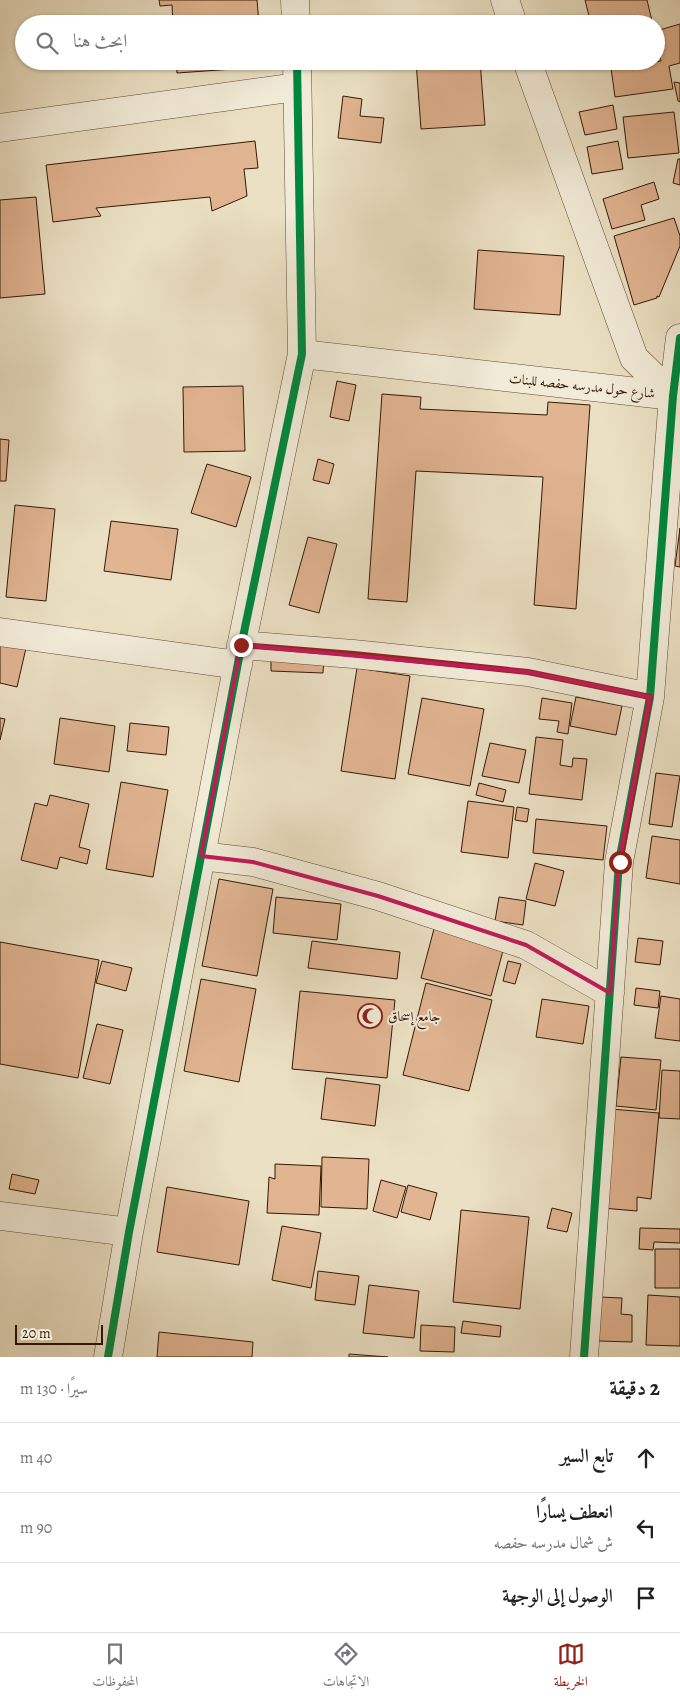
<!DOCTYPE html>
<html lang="ar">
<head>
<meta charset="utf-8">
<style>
  :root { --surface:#fff; --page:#f2f2f2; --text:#202124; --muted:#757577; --line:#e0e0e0; --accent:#8f2418 }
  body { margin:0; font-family:Alegreya,Amiri,serif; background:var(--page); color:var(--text); direction:rtl }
  .scale { position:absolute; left:15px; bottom:12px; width:88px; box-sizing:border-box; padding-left:5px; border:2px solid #331905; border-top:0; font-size:14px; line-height:18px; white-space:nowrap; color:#331905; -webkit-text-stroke:4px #f2ebd8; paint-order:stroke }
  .stop { position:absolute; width:15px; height:15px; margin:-11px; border:4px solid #8f2418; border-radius:50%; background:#fff }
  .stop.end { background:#8f2418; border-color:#fff; box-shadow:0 1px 5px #0008 }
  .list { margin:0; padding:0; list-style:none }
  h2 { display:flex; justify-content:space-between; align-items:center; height:65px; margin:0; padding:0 20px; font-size:21px }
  h2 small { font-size:16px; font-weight:400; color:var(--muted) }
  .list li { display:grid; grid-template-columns:32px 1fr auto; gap:15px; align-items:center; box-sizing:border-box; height:70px; padding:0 20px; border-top:1px solid var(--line) }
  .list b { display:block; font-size:19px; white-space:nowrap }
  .list p { margin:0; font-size:16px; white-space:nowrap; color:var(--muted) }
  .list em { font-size:16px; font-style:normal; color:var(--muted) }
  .icon { flex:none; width:28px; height:28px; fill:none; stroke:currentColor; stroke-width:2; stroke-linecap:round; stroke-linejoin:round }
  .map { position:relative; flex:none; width:680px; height:1357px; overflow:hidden; direction:ltr }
  .search { position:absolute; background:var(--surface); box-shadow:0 1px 4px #0004; left:15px; right:15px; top:15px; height:55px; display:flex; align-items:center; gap:12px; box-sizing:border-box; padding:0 18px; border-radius:28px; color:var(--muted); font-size:19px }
  .sheet { height:275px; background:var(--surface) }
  nav { display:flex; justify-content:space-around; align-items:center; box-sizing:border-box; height:70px; border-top:1px solid var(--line); background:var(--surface); font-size:14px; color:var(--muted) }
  nav a { display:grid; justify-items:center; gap:2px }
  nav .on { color:var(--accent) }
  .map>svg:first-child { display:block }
  .building { fill:#e1b492; stroke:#331905 }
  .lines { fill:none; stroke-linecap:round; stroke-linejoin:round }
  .minor-casing { stroke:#614b34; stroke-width:29 }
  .minor { stroke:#f2ebd8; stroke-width:28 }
  .cycleway-casing { stroke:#f2ebd8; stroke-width:11 }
  .cycleway { stroke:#00873e; stroke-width:8 }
  .route { stroke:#8f2418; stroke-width:6 }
  .marked { fill:none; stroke:#c2185b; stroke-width:4; stroke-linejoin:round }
  .labels { text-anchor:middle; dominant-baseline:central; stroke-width:4; stroke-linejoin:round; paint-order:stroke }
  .street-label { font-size:14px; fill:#331905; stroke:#f2ebd8 }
  .poi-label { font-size:14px; fill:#331905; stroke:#f2ebd8; text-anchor:start }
</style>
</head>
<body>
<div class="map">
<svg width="680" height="1357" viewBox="0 0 680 1357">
  <rect width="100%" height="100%" fill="#ebe0c3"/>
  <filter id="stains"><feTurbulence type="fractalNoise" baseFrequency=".004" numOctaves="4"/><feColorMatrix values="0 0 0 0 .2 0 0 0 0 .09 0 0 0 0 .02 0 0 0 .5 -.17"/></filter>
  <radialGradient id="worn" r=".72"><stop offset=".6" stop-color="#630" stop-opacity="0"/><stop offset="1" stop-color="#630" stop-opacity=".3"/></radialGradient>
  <path class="building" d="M 159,0 L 257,0 L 259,24 L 173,24 L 172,5 L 160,6 Z
    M 585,0 L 647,0 L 652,21 L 641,24 L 591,24 Z
    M 680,24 L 680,63 L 669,66 L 673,89 L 615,97 L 611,68 L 661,61 L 656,42 L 656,31 Z
    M 176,61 L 261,61 L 262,67 L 177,73 Z
    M 416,61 L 480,61 L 485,125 L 421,129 Z
    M 674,82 L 680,83 L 680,102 L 678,101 Z
    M 343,96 L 362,99 L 360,116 L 384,118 L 381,143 L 338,138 Z
    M 613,105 L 617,129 L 585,135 L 579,112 Z
    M 674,112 L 679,153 L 628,158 L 623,117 Z
    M 255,141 L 258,168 L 244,169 L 247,196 L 212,211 L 210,197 L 96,208 L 101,216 L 53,222 L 46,165 Z
    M 618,141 L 623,169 L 592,174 L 587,147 Z
    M 678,159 L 680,159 L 680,185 L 673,183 Z
    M 654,182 L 659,199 L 641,205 L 645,220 L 612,229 L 603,199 Z
    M 36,197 L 45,294 L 0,298 L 0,200 Z
    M 674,218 L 680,236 L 680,246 L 659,297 L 657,296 L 657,298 L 634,305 L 614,236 Z
    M 478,250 L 564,256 L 560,315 L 474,309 Z
    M 337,381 L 356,385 L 349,421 L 330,417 Z
    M 243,386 L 245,451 L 184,452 L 183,387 Z
    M 382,394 L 421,397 L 420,409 L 547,415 L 548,402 L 590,405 L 576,609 L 534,605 L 543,477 L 416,471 L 407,602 L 368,599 Z
    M 0,439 L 9,440 L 6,481 L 0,481 Z
    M 318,459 L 334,464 L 329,484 L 313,480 Z
    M 207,464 L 251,477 L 236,527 L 191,513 Z
    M 15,505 L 55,509 L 46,601 L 6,597 Z
    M 111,521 L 178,529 L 171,580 L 104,571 Z
    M 680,528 L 680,567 L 675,566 Z
    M 308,537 L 337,544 L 319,613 L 289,605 Z
    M 0,642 L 26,648 L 17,687 L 0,683 Z
    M 271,654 L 324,657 L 323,673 L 271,671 Z
    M 357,668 L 410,676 L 395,779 L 341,771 Z
    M 576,697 L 622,706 L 616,735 L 570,726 Z
    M 422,698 L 484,709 L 470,786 L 408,774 Z
    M 542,698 L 572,703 L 568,734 L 557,732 L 559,721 L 539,719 Z
    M 0,718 L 5,719 L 0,740 Z
    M 60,718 L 115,726 L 109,772 L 54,764 Z
    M 130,723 L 169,727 L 166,755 L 127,751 Z
    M 536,737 L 563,740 L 560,765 L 572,767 L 573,758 L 587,759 L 582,800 L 529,794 Z
    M 490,743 L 526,750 L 519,783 L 482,776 Z
    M 656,773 L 680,776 L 672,827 L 649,824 Z
    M 121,782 L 168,790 L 153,877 L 106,869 Z
    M 479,783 L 506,790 L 503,802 L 476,795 Z
    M 50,795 L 89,804 L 79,847 L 90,850 L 87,864 L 60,857 L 57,869 L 21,860 L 35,803 L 47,806 Z
    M 468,801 L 514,807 L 508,858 L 461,852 Z
    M 517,807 L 529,809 L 527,822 L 515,820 Z
    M 536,819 L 607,826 L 603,860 L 533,853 Z
    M 652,836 L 680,840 L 680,884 L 646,878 Z
    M 535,863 L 564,871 L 555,906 L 526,899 Z
    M 219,879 L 273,889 L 257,976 L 202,966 Z
    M 276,897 L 341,904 L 337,940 L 273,933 Z
    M 499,897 L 526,901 L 523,925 L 495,921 Z
    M 435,925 L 505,943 L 491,996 L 421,978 Z
    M 638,938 L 663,941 L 660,965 L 635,962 Z
    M 312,941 L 400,952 L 397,979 L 308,968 Z
    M 0,942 L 99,960 L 78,1078 L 0,1064 Z
    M 102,961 L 132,968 L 126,991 L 96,983 Z
    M 508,961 L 521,964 L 515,984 L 503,981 Z
    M 201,979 L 256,989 L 239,1082 L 184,1071 Z
    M 426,983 L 492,1000 L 469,1091 L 403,1075 Z
    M 636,988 L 660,991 L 658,1008 L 634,1005 Z
    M 300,991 L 395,1000 L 387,1078 L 292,1069 Z
    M 661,996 L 680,999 L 680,1041 L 655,1038 Z
    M 542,999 L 589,1006 L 583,1044 L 536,1037 Z
    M 97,1024 L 123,1030 L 110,1084 L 83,1078 Z
    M 621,1057 L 661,1060 L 656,1110 L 616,1106 Z
    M 662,1070 L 680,1071 L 680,1119 L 659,1118 Z
    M 326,1078 L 380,1085 L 375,1126 L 321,1119 Z
    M 611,1109 L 659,1113 L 651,1199 L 637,1197 L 637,1211 L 602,1208 Z
    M 322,1157 L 369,1159 L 367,1209 L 321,1207 Z
    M 275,1164 L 321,1166 L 319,1215 L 267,1213 L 269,1177 L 275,1179 Z
    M 12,1174 L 39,1180 L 35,1194 L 9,1189 Z
    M 381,1180 L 406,1187 L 397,1218 L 373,1211 Z
    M 408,1185 L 437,1193 L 430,1220 L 401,1212 Z
    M 167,1187 L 249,1201 L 239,1265 L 157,1252 Z
    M 552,1208 L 572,1213 L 567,1232 L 547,1228 Z
    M 461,1210 L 529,1217 L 520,1309 L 453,1302 Z
    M 282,1226 L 321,1233 L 311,1288 L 272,1280 Z
    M 640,1228 L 680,1229 L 680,1243 L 654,1242 L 653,1250 L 639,1249 Z
    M 655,1249 L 680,1249 L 680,1288 L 655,1288 Z
    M 318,1271 L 359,1276 L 355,1305 L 315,1300 Z
    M 369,1285 L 419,1291 L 414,1338 L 363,1333 Z
    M 648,1295 L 680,1297 L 680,1346 L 646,1345 Z
    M 600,1297 L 622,1298 L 621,1314 L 632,1315 L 632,1342 L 599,1341 Z
    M 463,1321 L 501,1326 L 500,1337 L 461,1333 Z
    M 421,1325 L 455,1327 L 454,1352 L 420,1351 Z
    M 159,1332 L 253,1342 L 252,1357 L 157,1357 Z
    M 349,1354 L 388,1357 L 349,1357 Z"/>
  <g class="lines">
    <defs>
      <path id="minor" d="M 295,0 L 296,24
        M 505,0 L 513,24
        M 527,61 L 634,358 L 673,396
        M 0,128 L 297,87
        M 302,354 L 673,396
        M 0,632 L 238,665
        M 241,645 L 353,654 L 528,672 L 650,697
        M 201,856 L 253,862 L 378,896 L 526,945 L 610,993
        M 0,1216 L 129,1232
        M 108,1357 L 129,1232 L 243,637 L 302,354 L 297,61
        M 584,1357 L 619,862 L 650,697 L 673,396 L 680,338"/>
    </defs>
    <use href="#minor" class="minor-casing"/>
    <use href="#minor" class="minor"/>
    <defs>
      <path id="cycleway" d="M 108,1357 L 129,1232 L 243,637 L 302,354 L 297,61
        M 584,1357 L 619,862 L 650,697 L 673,396 L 680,338"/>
    </defs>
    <use href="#cycleway" class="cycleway-casing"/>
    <use href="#cycleway" class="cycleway"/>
  </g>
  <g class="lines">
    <path class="route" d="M 241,645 L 354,654 L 528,672 L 650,697 L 620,862"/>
  </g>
  <path class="marked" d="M 241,645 L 528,672 L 650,697 L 619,862 L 610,993 L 526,945 L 378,896 L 253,862 L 201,856 Z"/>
  <defs>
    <symbol id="mosque-ring" viewBox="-11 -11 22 22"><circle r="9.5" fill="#f2ebd8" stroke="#8f2418" stroke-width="1.5"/><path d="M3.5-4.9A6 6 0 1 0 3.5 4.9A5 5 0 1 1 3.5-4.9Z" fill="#8f2418"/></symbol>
  </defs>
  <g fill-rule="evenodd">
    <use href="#mosque-ring" x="356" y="1002" width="28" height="28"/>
  </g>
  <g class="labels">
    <g class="street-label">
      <text transform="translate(582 386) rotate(6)">شارع حول مدرسه حفصه للبنات</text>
    </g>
    <g class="poi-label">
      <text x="388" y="1016">جامع إسحاق</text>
    </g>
  </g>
  <rect width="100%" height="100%" filter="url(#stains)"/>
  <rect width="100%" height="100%" fill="url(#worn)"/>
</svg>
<div class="scale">20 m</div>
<div class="stop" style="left:620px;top:862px"></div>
<div class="stop end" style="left:241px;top:645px"></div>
<div class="search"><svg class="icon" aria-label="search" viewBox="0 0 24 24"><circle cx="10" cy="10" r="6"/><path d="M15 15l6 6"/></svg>ابحث هنا</div>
</div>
<section class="sheet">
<h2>2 دقيقة<small>سيرًا · 130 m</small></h2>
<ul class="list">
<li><svg class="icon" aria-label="ahead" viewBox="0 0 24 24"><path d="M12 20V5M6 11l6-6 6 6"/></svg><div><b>تابع السير</b></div><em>40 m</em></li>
<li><svg class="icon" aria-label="left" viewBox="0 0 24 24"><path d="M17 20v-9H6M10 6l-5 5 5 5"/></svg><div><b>انعطف يسارًا</b><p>ش شمال مدرسه حفصه</p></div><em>90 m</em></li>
<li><svg class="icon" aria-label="arrive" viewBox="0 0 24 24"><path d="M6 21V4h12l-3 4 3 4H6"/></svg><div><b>الوصول إلى الوجهة</b></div></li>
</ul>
</section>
<nav>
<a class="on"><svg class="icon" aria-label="map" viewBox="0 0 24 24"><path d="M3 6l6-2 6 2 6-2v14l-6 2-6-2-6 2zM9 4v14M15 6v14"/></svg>الخريطة</a>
<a><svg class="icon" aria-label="directions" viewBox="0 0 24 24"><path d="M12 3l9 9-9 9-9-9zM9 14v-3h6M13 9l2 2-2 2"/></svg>الاتجاهات</a>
<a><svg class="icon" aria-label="saved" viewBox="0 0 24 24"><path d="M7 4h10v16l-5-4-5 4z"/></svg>المحفوظات</a>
</nav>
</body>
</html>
